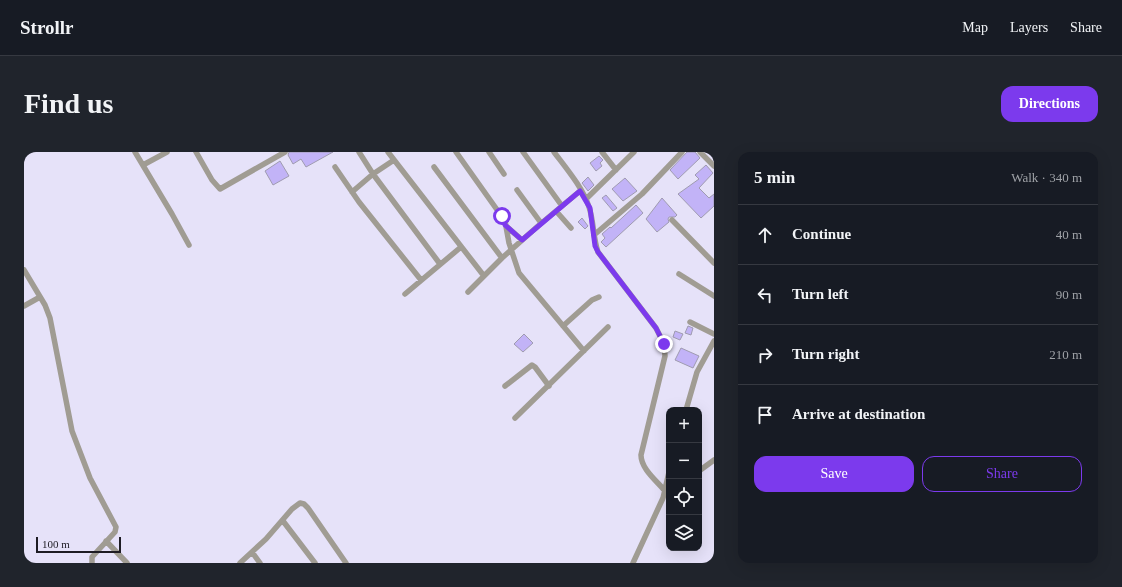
<!DOCTYPE html>
<html lang="en">
<head>
<meta charset="utf-8">
<style>
  :root { --surface:#171b24; --page:#20242c; --text:#f1f3f6; --muted:#9ea1a6; --line:#363941; --accent:#7c3aed }
  body { margin:0; font-family:Georgia,serif; background:var(--page); color:var(--text) }
  .controls { position:absolute; right:12px; bottom:12px; display:grid; overflow:hidden; border-radius:8px; box-shadow:0 4px 16px #0002 }
  .controls button { width:36px; height:36px; display:grid; place-items:center; padding:0; border:0; border-bottom:1px solid var(--line); background:var(--surface); color:var(--text); font:20px sans-serif }
  .scale { position:absolute; left:12px; bottom:10px; width:85px; box-sizing:border-box; padding-left:4px; border:2px solid #1e1c24; border-top:0; font-size:11px; line-height:14px; white-space:nowrap; color:#1e1c24; -webkit-text-stroke:3px #e6e2f9; paint-order:stroke }
  .stop { position:absolute; width:12px; height:12px; margin:-9px; border:3px solid #7c3aed; border-radius:50%; background:#fff }
  .stop.end { background:#7c3aed; border-color:#fff; box-shadow:0 1px 4px #0008 }
  .list { margin:0; padding:0; list-style:none }
  h2 { display:flex; justify-content:space-between; align-items:center; height:52px; margin:0; padding:0 16px; font-size:17px }
  h2 small { font-size:13px; font-weight:400; color:var(--muted) }
  .list li { display:grid; grid-template-columns:26px 1fr auto; gap:12px; align-items:center; box-sizing:border-box; height:60px; padding:0 16px; border-top:1px solid var(--line) }
  .list b { display:block; font-size:15px; white-space:nowrap }
  .list em { font-size:13px; font-style:normal; color:var(--muted) }
  .actions { display:flex; gap:8px; padding:12px 16px }
  .actions a { flex:1; padding:9px 0; border:1px solid var(--accent); border-radius:12px; text-align:center; font-size:14px; color:var(--accent) }
  .actions .main { background:var(--accent); color:#fff }
  .icon { flex:none; width:22px; height:22px; fill:none; stroke:currentColor; stroke-width:2; stroke-linecap:round; stroke-linejoin:round }
  .map { position:relative; flex:none; width:690px; height:411px; overflow:hidden; border-radius:12px }
  header { display:flex; align-items:center; gap:24px; box-sizing:border-box; height:56px; padding:0 20px; background:var(--surface); border-bottom:1px solid var(--line) }
  header strong { font-size:19px }
  nav { display:flex; gap:22px; margin-inline-start:auto; font-size:14px }
  .intro { display:flex; align-items:center; justify-content:space-between; box-sizing:border-box; height:96px; padding:0 24px }
  h1 { margin:0; font-size:28px }
  .button { padding:10px 18px; border-radius:12px; background:var(--accent); color:#fff; font-size:14px; font-weight:700 }
  main { display:flex; gap:24px; padding:0 24px }
  aside { flex:1; background:var(--surface); border-radius:12px; box-shadow:0 4px 16px #0002 }
  .map>svg:first-child { display:block }
  .building { fill:#c2b3f7; stroke:#9f9bb0 }
  .lines { fill:none; stroke-linecap:round; stroke-linejoin:round }
  .street { stroke:#a09c93; stroke-width:5.5 }
  .route { stroke:#7c3aed; stroke-width:5 }
</style>
</head>
<body>
<header>
<strong>Strollr</strong>
<nav><a>Map</a><a>Layers</a><a>Share</a></nav>
</header>
<div class="intro"><h1>Find us</h1><a class="button">Directions</a></div>
<main>
<div class="map">
<svg width="690" height="411" viewBox="0 0 690 411">
  <rect width="100%" height="100%" fill="#e6e2f9"/>
  <path class="building" d="M 265,0 L 309,0 L 282,15 L 277,7 L 269,12 L 264,3 Z
    M 663,0 L 671,0 L 676,6 L 654,27 L 646,18 Z
    M 575,4 L 579,8 L 576,11 L 578,14 L 572,19 L 566,11 Z
    M 256,9 L 265,24 L 249,33 L 241,19 Z
    M 682,13 L 689,21 L 675,36 L 685,46 L 690,42 L 690,54 L 677,66 L 654,42 L 675,27 L 671,23 Z
    M 564,25 L 570,33 L 564,39 L 558,31 Z
    M 601,26 L 613,39 L 599,49 L 588,37 Z
    M 582,43 L 593,56 L 589,59 L 578,46 Z
    M 638,46 L 653,63 L 651,65 L 645,65 L 644,67 L 645,70 L 633,80 L 622,67 Z
    M 612,53 L 619,61 L 582,95 L 577,90 L 581,86 L 578,82 L 586,75 L 587,76 Z
    M 558,66 L 564,74 L 561,77 L 554,70 Z
    M 664,174 L 669,176 L 667,183 L 661,181 Z
    M 651,179 L 659,182 L 656,188 L 649,185 Z
    M 500,182 L 509,191 L 499,200 L 490,192 Z
    M 657,196 L 675,204 L 669,216 L 651,208 Z"/>
  <g class="lines">
    <path class="street" d="M 111,0 L 148,62 L 165,93
      M 172,0 L 188,28 L 196,37 L 261,0
      M 335,0 L 349,22 L 416,112
      M 364,0 L 460,124
      M 432,0 L 481,69 L 485,91 L 495,121 L 560,199
      M 465,0 L 480,22
      M 499,0 L 538,54
      M 530,0 C 542,16 559,36 565,55 C 570,70 569,86 574,100 L 632,176 L 640,192 L 641,204 L 617,303 C 617,317 633,329 641,339
      M 578,0 L 592,18
      M 676,0 L 690,14
      M 119,13 L 143,0
      M 311,15 L 335,50 L 397,128
      M 410,15 L 478,106
      M 493,38 L 517,71
      M 328,40 L 349,22 L 370,8
      M 562,47 L 610,0
      M 532,59 L 547,76
      M 648,68 L 690,111
      M 482,74 L 498,88
      M 570,83 L 618,42 L 658,0
      M 0,118 L 21,153 L 26,166 L 48,279 L 66,326 L 92,375 L 91,380 L 68,405 L 68,411
      M 655,122 L 690,144
      M 444,140 L 478,106 L 514,74 L 556,39
      M 381,142 L 437,95
      M 0,154 L 16,145
      M 666,170 L 690,182
      M 539,174 L 568,148 L 575,145
      M 481,234 L 508,213 L 511,215 L 525,234
      M 662,258 L 673,220 L 690,189
      M 491,266 L 584,175
      M 675,319 L 690,308
      M 259,369 L 291,411
      M 82,389 L 103,411
      M 228,400 L 236,411
      M 216,411 L 242,387 L 268,357 L 276,351 L 280,352 L 284,356 L 322,411
      M 609,411 L 639,346 L 645,320"/>
  </g>
  <g class="lines">
    <path class="route" d="M 478,64 L 481,73 L 498,88 L 556,39 L 566,56 L 571,94 L 574,100 L 632,176 L 640,192"/>
  </g>
</svg>
<div class="controls">
<button>+</button>
<button>−</button>
<button><svg class="icon" aria-label="locate" viewBox="0 0 24 24"><circle cx="12" cy="12" r="6"/><path d="M12 2v4M12 18v4M2 12h4M18 12h4"/></svg></button>
<button><svg class="icon" aria-label="layers" viewBox="0 0 24 24"><path d="M12 4l9 5-9 5-9-5zM3 14l9 5 9-5"/></svg></button>
</div>
<div class="scale">100 m</div>
<div class="stop" style="left:478px;top:64px"></div>
<div class="stop end" style="left:640px;top:192px"></div>
</div>
<aside>
<h2>5 min<small>Walk · 340 m</small></h2>
<ul class="list">
<li><svg class="icon" aria-label="ahead" viewBox="0 0 24 24"><path d="M12 20V5M6 11l6-6 6 6"/></svg><div><b>Continue</b></div><em>40 m</em></li>
<li><svg class="icon" aria-label="left" viewBox="0 0 24 24"><path d="M17 20v-9H6M10 6l-5 5 5 5"/></svg><div><b>Turn left</b></div><em>90 m</em></li>
<li><svg class="icon" aria-label="right" viewBox="0 0 24 24"><path d="M7 20v-9h11M14 6l5 5-5 5"/></svg><div><b>Turn right</b></div><em>210 m</em></li>
<li><svg class="icon" aria-label="arrive" viewBox="0 0 24 24"><path d="M6 21V4h12l-3 4 3 4H6"/></svg><div><b>Arrive at destination</b></div></li>
</ul>
<div class="actions"><a class="main">Save</a><a>Share</a></div>
</aside>
</main>
</body>
</html>
